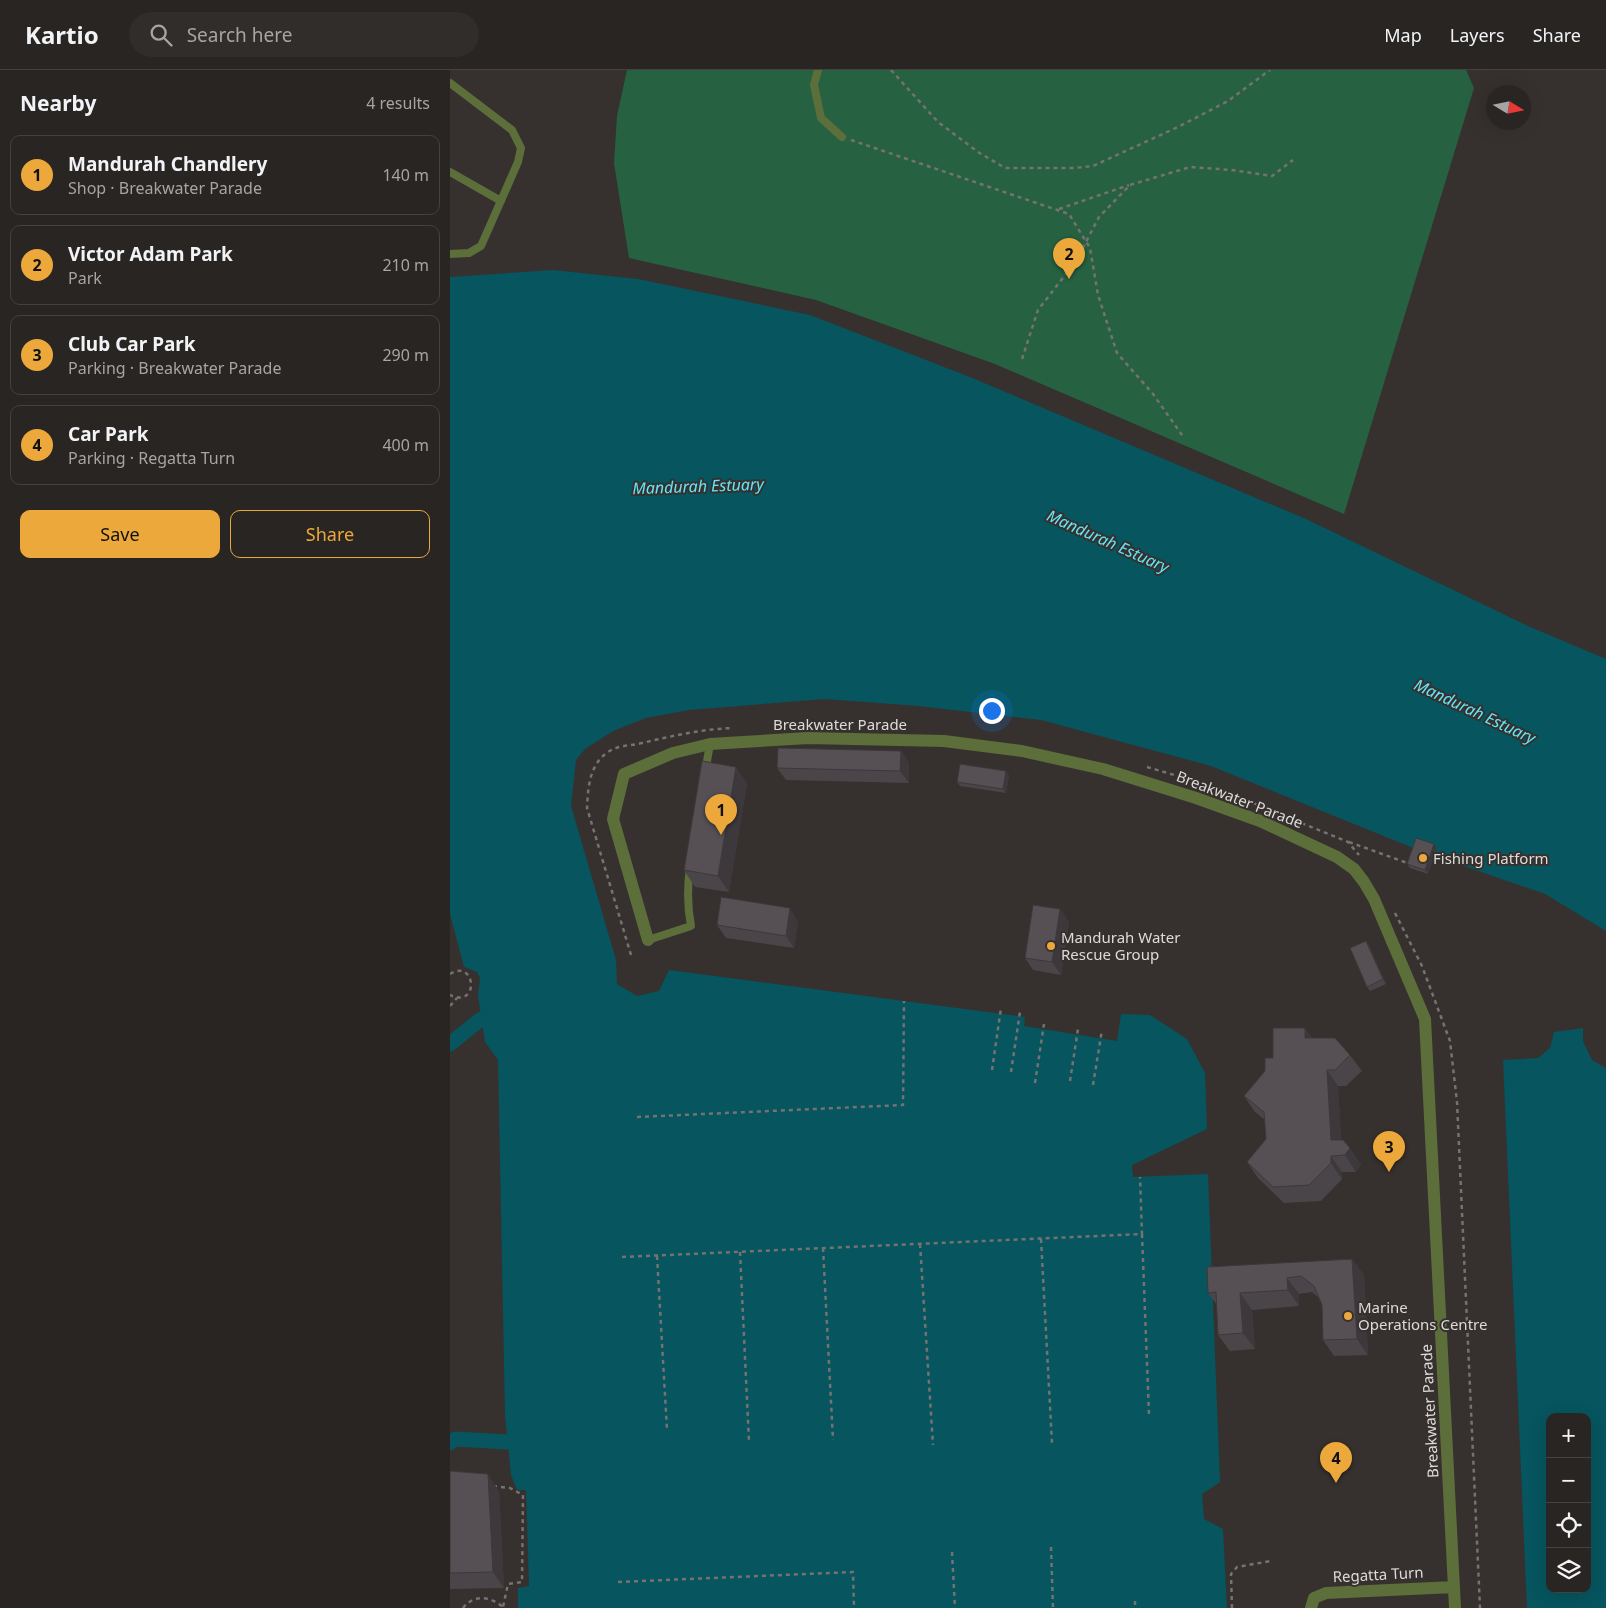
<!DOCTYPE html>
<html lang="en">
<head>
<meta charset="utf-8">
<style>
  :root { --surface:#282522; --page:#302d2a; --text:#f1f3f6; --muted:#a5a5a5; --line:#444240; --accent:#eda83b }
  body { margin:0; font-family:"Noto Sans",sans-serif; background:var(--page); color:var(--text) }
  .controls { position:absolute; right:15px; bottom:15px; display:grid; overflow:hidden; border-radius:10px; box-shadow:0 5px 20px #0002 }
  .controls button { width:45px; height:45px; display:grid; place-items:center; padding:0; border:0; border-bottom:1px solid var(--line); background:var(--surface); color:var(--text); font:25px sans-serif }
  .compass { position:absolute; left:1036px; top:15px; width:45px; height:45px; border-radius:50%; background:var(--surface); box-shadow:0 5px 20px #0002; rotate:100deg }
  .you { position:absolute; left:541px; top:640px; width:18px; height:18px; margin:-12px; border:4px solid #fff; border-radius:50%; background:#1a73e8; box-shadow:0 0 0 8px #1a73e833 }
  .badge { display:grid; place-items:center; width:32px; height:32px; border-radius:50%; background:var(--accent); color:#111; font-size:16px; font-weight:700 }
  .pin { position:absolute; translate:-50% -41px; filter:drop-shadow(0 1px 2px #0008) }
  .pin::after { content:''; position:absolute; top:26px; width:18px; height:15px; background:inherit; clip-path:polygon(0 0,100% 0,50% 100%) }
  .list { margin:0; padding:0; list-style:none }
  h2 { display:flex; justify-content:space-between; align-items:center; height:65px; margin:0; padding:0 20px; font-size:21px }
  h2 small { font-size:16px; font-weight:400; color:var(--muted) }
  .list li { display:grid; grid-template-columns:32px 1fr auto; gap:15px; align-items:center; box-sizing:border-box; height:80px; margin:0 10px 10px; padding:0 10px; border:1px solid var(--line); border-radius:10px }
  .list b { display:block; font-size:19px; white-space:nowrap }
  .list p { margin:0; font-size:16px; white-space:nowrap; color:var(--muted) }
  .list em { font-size:16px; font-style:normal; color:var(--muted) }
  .actions { display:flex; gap:10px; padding:15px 20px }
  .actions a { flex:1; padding:11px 0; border:1px solid var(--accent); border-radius:10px; text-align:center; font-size:18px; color:var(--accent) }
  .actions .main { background:var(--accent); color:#111 }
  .icon { flex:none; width:28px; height:28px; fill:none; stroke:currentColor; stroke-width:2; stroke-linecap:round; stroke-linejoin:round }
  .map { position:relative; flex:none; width:1156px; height:1538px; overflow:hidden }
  header { display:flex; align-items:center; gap:30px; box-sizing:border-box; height:70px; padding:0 25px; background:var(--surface); border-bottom:1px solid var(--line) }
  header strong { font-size:24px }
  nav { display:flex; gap:28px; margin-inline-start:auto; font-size:18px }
  .search { width:350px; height:45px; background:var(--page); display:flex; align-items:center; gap:12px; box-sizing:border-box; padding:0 18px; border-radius:28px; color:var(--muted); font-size:19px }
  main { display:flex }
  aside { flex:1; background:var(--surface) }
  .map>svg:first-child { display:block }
  .green { fill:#266242 }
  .water { fill:#06555f; fill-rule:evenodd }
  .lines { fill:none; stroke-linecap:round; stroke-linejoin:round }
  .canal { stroke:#06555f; stroke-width:15 }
  .path { stroke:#76726f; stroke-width:2.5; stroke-dasharray:4 4; stroke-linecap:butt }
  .lane { stroke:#5c6e3a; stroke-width:8 }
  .street { stroke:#5c6e3a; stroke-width:12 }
  .wall { fill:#4a4548 }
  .shaded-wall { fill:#3c383b }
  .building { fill:#565054; stroke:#3c383b }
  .poi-dot { fill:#eda83b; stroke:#36312e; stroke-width:2 }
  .labels { text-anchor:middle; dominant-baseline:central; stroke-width:4; stroke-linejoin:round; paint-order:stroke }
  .street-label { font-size:15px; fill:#dedbd9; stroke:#36312e }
  .poi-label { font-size:15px; fill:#dedbd9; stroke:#36312e; text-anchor:start }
  .water-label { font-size:16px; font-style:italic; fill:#64e6f9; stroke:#36312e }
</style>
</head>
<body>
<header>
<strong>Kartio</strong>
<div class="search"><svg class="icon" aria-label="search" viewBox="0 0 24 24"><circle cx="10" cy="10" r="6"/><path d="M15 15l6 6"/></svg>Search here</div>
<nav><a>Map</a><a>Layers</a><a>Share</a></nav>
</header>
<main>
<aside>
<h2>Nearby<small>4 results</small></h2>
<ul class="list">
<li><span class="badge">1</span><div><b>Mandurah Chandlery</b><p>Shop · Breakwater Parade</p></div><em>140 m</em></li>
<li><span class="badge">2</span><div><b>Victor Adam Park</b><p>Park</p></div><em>210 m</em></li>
<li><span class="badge">3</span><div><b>Club Car Park</b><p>Parking · Breakwater Parade</p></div><em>290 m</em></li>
<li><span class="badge">4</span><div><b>Car Park</b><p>Parking · Regatta Turn</p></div><em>400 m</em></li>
</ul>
<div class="actions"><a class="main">Save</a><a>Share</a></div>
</aside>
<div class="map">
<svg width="1156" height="1538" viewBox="0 0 1156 1538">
  <rect width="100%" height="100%" fill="#36312e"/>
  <path class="green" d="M 177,0 L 1016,0 L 1024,18 L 894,444 L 545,294 L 366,230 L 179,188 L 164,93 L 167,46 Z"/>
  <path class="water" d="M 103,200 L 188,209 L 360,245 L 520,307 L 856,449 L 1078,556 L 1156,589 L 1156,861 L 1095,824 L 973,782 L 761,696 L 591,650 L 468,636 L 375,629 L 239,640 L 196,648 L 163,661 L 135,679 L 126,690 L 121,736 L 166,890 L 167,914 L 187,926 L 209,921 L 219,900 L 575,947 L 574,956 L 667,971 L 671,944 L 700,945 L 737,969 L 755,1003 L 757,1059 L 682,1095 L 683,1107 L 758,1104 L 770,1412 L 752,1424 L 754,1449 L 773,1459 L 777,1538 L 68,1538 L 68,1518 L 79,1516 L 76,1420 L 67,1420 L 61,1405 L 55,1345 L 48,990 L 35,972 L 28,926 L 30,908 L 27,902 L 14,897 L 0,844 L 0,207 Z
    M 1133,958 L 1133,971 L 1142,990 L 1156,998 L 1156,1538 L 1077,1538 L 1053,990 L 1088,988 L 1100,978 L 1104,962 ZM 1100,1347 L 1137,1347 L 1137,1519 L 1100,1519 Z"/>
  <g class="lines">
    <path class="canal" d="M 0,974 L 31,949
      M 0,1373 L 5,1369 L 58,1372"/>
    <path class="path" d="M 441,0 L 488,52 L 528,82 L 555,98 L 624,98 L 643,96 L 728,57 L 778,31 L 820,0
      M 401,70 L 619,144 L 640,178 L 648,225 L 667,283 L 703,324 L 732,365
      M 609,139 L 679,115
      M 572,289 L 588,240 L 626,191 L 649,147 L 680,115 L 740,97 L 782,100 L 822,106 L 843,90
      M 697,697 L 765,717 L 808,735
      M 822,741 L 898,772 L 909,785
      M 899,772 L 960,794
      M 945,843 L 972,896 L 1000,971 L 1007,1032 L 1030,1538
      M 181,885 L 137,738 C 138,718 139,695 158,682 C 168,675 180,676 192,673 C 222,666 252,659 283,658
      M 0,904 C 26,888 30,939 0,925
      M 0,936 L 7,928
      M 542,1000 L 551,938
      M 561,1002 L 570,942
      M 620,1011 L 628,959
      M 585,1013 L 594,954
      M 643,1015 L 652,960
      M 187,1047 L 453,1035 L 454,931
      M 692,1164 L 699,1345
      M 591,1169 L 602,1373
      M 470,1174 L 483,1375
      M 373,1178 L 383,1370
      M 290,1182 L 299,1372
      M 207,1186 L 217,1360
      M 172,1187 L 692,1164 L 690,1107
      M 43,1416 L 60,1418 L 73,1425 L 72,1512 L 58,1514 L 53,1537
      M 601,1477 L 603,1538
      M 502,1482 L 505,1538
      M 168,1512 L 403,1502 L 404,1538
      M 685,1531 L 685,1538
      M 13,1538 C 24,1524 41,1526 54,1538
      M 782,1538 L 781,1504 L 787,1497 L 821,1491"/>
    <path class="lane" d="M 368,0 L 364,15 L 371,48 L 392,67
      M 0,13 L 62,60 L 71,78 L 68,92 L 31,176 L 19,183 L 0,184
      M 0,102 L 51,131
      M 255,702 L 260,674
      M 198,870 L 241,856 C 237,835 237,818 240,797"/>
    <path class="street" d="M 198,870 L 163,749 L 174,704 L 223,683 L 260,674 L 358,668 L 494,671 L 572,681 L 653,699 L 746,728 L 810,751 L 887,787 L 904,799 L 914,812 L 924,829 L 975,949 L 1005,1538
      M 861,1538 L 864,1528 L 876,1523 L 1004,1517"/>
  </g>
  <path class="wall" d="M 451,681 L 459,693 L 459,713 L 336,710 L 327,698 Z
    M 559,705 L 556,723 L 510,716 L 507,712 Z
    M 297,713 L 279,822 L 245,817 L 234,800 Z
    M 987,778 L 978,804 L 960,798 L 957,794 Z
    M 610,839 L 619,852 L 611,905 L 583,900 L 575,888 Z
    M 348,851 L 344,878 L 276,868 L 267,855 Z
    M 919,875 L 936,914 L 920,921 L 917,917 Z
    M 862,968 L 900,985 L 912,1001 L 896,1016 L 888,1016 L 891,1070 L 911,1094 L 906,1102 L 892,1102 L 892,1109 L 871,1131 L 834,1133 L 808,1108 L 797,1092 L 816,1069 L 815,1050 L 805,1042 L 794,1026 L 815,1001 L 823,988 Z
    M 902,1189 L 914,1205 L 918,1285 L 884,1286 L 873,1270 L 872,1235 L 868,1227 L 862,1222 L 849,1224 L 849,1236 L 802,1240 L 805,1279 L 780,1281 L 768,1265 L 767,1235 L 758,1223 Z
    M 0,1401 L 49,1421 L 54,1518 L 0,1519 Z"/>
  <path class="shaded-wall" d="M 451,681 L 459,693 L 459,713 L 450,701 Z
    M 286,697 L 297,713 L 279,822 L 268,806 Z
    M 556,701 L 559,705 L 556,723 L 553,719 Z
    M 984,774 L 987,778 L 978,804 L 975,800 Z
    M 340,838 L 348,851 L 344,878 L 336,866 Z
    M 610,839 L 619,852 L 611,905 L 602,892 Z
    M 916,871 L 919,875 L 936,914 L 933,909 Z
    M 855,958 L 867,974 L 855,968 Z
    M 877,1000 L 888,1016 L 892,1085 L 881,1070 Z
    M 900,1078 L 911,1094 L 906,1102 L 895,1085 Z
    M 881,1086 L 892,1102 L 892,1109 L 881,1093 Z
    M 902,1189 L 914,1205 L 918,1285 L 907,1269 Z
    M 837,1208 L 849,1224 L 849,1236 L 838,1220 Z
    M 790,1223 L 802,1240 L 805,1279 L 793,1263 Z
    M 38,1404 L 49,1421 L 54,1518 L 43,1502 Z"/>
  <path class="building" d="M 328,678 L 451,681 L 450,701 L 327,698 Z
    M 252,691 L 286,697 L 268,806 L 234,800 Z
    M 510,694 L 556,701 L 553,719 L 507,712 Z
    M 966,768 L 984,774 L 975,800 L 957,794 Z
    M 271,827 L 340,838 L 336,866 L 267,855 Z
    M 583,835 L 610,839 L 602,892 L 575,888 Z
    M 916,871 L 933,909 L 917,917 L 900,878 Z
    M 823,958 L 855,958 L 855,968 L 885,968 L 900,985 L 885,1000 L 877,1000 L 881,1070 L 893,1070 L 900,1078 L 895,1085 L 881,1086 L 881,1093 L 859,1115 L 823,1117 L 797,1092 L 816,1069 L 814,1042 L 794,1026 L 815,1001 L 815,988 L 823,988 Z
    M 902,1189 L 907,1269 L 873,1270 L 872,1235 L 864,1216 L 851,1206 L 837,1208 L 838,1220 L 790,1223 L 793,1263 L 768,1265 L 766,1222 L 758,1223 L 757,1197 Z
    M 0,1401 L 38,1404 L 43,1502 L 0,1503 Z"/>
  <g class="poi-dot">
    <circle cx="973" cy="788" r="5"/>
    <circle cx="601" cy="876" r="5"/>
    <circle cx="898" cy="1246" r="5"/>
  </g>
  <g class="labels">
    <g class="street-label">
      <text x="390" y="654">Breakwater Parade</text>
      <text transform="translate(790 729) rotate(21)">Breakwater Parade</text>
      <text transform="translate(979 1341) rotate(-93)">Breakwater Parade</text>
      <text transform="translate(928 1504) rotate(-3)">Regatta Turn</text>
    </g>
    <g class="poi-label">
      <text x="983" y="788">Fishing Platform</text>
      <text x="611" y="867">Mandurah Water<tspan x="611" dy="17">Rescue Group</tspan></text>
      <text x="908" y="1237">Marine<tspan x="908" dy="17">Operations Centre</tspan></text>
    </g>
    <g class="water-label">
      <text transform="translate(248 416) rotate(-2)">Mandurah Estuary</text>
      <text transform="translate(658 471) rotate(24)">Mandurah Estuary</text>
      <text transform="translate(1025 641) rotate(25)">Mandurah Estuary</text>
    </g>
  </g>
</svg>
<div class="controls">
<button>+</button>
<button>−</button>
<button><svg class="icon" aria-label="locate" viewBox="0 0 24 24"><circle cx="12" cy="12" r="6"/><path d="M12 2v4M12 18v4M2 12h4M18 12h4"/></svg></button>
<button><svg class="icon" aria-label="layers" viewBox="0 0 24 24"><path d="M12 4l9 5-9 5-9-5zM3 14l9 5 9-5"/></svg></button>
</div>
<svg class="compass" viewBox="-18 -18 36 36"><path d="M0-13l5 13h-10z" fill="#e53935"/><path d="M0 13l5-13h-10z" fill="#a5a5a5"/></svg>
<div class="you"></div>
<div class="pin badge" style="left:271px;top:765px">1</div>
<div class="pin badge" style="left:619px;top:209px">2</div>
<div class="pin badge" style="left:939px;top:1102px">3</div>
<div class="pin badge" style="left:886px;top:1413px">4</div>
</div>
</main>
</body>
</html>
